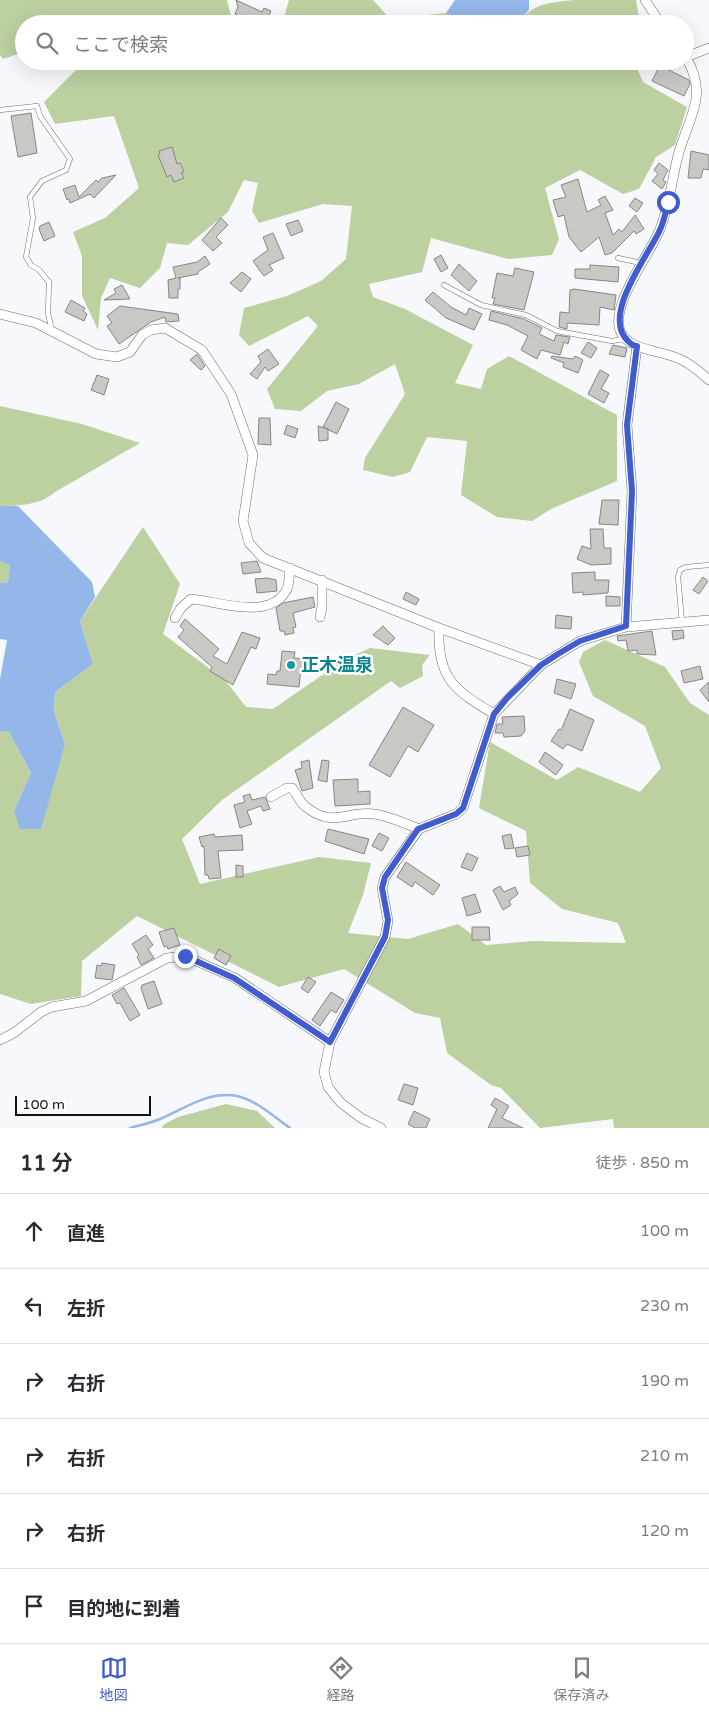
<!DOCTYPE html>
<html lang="ja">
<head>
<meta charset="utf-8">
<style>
  :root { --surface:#fff; --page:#f2f2f3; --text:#2b2b33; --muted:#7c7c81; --line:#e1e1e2; --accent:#405cce }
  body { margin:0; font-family:"Varela Round","Noto Sans JP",sans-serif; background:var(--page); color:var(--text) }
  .scale { position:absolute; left:15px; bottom:12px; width:136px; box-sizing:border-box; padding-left:5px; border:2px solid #111112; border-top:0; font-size:14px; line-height:18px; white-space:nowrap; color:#111112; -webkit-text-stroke:4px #fff; paint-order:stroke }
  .stop { position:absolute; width:15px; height:15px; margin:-11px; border:4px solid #405cce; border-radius:50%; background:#fff }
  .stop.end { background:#405cce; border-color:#fff; box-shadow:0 1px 5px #0008 }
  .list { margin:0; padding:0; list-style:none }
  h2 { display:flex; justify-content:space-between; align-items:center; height:65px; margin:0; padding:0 20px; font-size:21px }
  h2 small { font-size:16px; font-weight:400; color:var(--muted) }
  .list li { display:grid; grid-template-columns:32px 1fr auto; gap:15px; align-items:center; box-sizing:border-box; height:75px; padding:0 20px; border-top:1px solid var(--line) }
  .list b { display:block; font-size:19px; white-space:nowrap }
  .list em { font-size:16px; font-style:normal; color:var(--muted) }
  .icon { flex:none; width:28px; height:28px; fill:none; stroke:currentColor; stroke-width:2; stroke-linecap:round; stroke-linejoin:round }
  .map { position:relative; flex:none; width:709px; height:1128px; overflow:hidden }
  .search { position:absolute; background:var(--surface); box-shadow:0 5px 20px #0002; left:15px; right:15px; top:15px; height:55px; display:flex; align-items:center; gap:12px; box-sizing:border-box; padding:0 18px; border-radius:28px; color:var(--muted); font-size:19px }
  .sheet { height:515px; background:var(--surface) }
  nav { display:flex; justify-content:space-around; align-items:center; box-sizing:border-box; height:70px; border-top:1px solid var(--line); background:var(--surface); font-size:14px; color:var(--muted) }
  nav a { display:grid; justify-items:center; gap:2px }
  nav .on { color:var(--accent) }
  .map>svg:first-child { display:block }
  .green { fill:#bcd0a0 }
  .water { fill:#95b6e8 }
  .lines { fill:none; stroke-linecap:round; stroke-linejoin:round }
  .stream { stroke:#95b6e8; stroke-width:2.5 }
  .building { fill:#c9c8c5; stroke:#888684 }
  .lane-casing { stroke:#6d6d70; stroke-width:5.5 }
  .street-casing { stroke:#6d6d70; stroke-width:10 }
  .lane { stroke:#fff; stroke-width:4.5 }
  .street { stroke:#fff; stroke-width:9 }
  .route { stroke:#405cce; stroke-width:6 }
  .culture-dot { fill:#0f9aa8; stroke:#fff; stroke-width:2 }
  .labels { text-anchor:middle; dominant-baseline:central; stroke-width:5; stroke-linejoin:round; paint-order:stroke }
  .culture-label { font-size:18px; font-weight:bold; fill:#0d838f; stroke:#fff; text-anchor:start }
</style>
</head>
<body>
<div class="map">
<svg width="709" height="1128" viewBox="0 0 709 1128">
  <rect width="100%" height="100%" fill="#f7f8fb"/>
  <path class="green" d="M 0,0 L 227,0 L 233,24 L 24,24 L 24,52 L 3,59 L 0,55 Z
    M 289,0 L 373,0 L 390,19 L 446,13 L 461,24 L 282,24 Z
    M 574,0 L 636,0 L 640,23 L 516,24 C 536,2 547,3 574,0 Z
    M 85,61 L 634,61 L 643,82 L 687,107 L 675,145 L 656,157 L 639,189 L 623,194 L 580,170 L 545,188 L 559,239 L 552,255 L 508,259 L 431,238 L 422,272 L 369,284 L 373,297 L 405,309 L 473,345 L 455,383 L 481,389 L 487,369 L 509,356 L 617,415 L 617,481 L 551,509 L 532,521 L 497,517 L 461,495 L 467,441 L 427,437 L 410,472 L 393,477 L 363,470 L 365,458 L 405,394 L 395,364 L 359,384 L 327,391 L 301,411 L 275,409 L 267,389 L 318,326 L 308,316 L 249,346 L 239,335 L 244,308 L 287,296 L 321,281 L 346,259 L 352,206 L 323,204 L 259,223 L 252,211 L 258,183 L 244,180 L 228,212 L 188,245 L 167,243 L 160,268 L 140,288 L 110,278 L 101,298 L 98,330 L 82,296 L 82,256 L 73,232 L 105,218 L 139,188 L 114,116 L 55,124 L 44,102 Z
    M 0,406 L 82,424 L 140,443 L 55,492 C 41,505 18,506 0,506 Z
    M 143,527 L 180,584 L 163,634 L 225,680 L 246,707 L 273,709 L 344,660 L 370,648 L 430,655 L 422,665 L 423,676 L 400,688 L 391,681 L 222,800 L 182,839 L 200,884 L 319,857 L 371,863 L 363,895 L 348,933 L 408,939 L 458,924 L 486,945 L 533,941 L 626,943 L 618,923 L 562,909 L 530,883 L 526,831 L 479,808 L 490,742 L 557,780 L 578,767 L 640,792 L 661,768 L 645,726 L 593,696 L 579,662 L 583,652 L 605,640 L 665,667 L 690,703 L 709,715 L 709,1128 L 614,1128 L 613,1119 L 540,1128 L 501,1088 L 491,1085 L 447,1053 L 440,1018 L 415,1013 L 344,969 L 279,987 L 137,916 L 82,961 L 81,996 L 31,1004 L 0,994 L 0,731 L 9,732 L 31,773 L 14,811 L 65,744 L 54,712 L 55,692 L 93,664 L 80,621 Z
    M 0,561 L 10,565 L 8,582 L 0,583 Z
    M 226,1104 L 257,1111 L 275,1128 L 162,1128 L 163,1125 L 178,1117 Z"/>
  <path class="water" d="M 455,0 L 529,0 L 529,10 L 516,24 L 461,24 L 446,13 Z
    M 0,506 L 18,506 L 92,582 L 95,597 L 80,621 L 93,664 L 55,692 L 54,712 L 65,744 L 41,829 L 20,829 L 14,811 L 31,773 L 9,732 L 0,731 L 0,679 L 7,640 L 0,639 L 0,583 L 8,582 L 10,565 L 0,561 Z"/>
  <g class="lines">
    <path class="stream" d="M 130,1128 C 140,1125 151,1123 160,1119 C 184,1109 209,1090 237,1096 C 256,1100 274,1117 290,1128"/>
  </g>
  <path class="building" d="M 236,0 L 262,12 L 264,8 L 271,11 L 265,24 L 255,24 L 235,14 L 238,7 Z
    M 662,61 L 679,61 L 669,70 L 689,80 L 690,84 L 684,96 L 652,81 Z
    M 31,113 L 37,153 L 18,157 L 11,116 Z
    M 172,147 L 177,164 L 180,163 L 184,172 L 181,173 L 184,178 L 174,182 L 171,175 L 167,177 L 158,155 L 160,154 L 159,151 Z
    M 691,151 L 709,155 L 709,170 L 703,169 L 701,178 L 688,178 Z
    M 659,163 L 668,170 L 663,180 L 666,182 L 662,189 L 652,181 L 658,174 L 654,170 Z
    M 116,175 L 94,198 L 90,194 L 70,203 L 69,199 L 67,200 L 63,189 L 75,185 L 79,197 L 96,180 L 98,182 L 102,178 Z
    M 578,179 L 587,212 L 601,205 L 598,200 L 605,196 L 613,210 L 605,213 L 613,235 L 619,229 L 622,232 L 635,215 L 644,229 L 636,234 L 634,231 L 612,253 L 605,255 L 599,237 L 581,252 L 569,237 L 564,215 L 558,217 L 553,200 L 566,197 L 561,185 Z
    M 635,198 L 643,203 L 637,212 L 629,206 Z
    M 221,218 L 228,225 L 216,237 L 222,243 L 213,251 L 202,240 Z
    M 298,220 L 303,231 L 291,236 L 286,224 Z
    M 49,222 L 55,236 L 44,241 L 39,229 L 40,226 Z
    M 273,233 L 284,258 L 269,265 L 273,270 L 264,276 L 253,261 L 268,250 L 263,237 Z
    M 441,255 L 448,268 L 441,272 L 434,259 Z
    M 205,256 L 210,264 L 198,272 L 198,274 L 178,278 L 180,278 L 180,289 L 178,289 L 178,298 L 169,298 L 168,280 L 176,278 L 173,267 L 197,262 Z
    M 459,264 L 477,281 L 469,291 L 451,275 Z
    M 590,265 L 619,267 L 618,282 L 575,278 L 575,269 L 590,269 Z
    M 515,268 L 534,272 L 524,310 L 493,304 L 495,298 L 492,298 L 497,273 L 513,276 Z
    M 242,272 L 251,279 L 241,292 L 230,283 Z
    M 122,285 L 130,299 L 104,300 L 116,293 L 114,289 Z
    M 574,289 L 616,295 L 614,310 L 600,307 L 599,325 L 567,323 L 567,329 L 559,327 L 560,312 L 569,313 L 570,290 Z
    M 433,292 L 451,307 L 466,315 L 469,308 L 482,314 L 474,330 L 446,318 L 425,300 Z
    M 71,300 L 85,308 L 83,311 L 87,314 L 84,321 L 65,312 Z
    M 120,306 L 178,314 L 179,321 L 166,322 L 165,317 L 151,322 L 119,344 L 107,326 L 112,323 L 107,316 Z
    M 491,311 L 524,319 L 542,328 L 539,334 L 554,341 L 556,335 L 570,337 L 568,344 L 564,342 L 560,355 L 541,350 L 537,359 L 521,350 L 528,336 L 507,325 L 489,320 Z
    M 588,342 L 597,348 L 591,358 L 581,353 Z
    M 613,345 L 627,348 L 625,357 L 609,354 Z
    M 268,349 L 279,364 L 268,371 L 265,367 L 257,379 L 250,374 L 261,362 L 258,356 Z
    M 197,354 L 205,366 L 201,370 L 190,360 Z
    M 552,356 L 573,359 L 575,356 L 583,360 L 578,373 L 563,367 L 564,363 L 551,358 Z
    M 600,370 L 609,375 L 601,389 L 609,393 L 604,403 L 588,394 Z
    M 97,375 L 109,379 L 104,395 L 91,390 Z
    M 336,402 L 349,409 L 337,434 L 323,427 Z
    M 259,418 L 270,418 L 271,445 L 258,444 Z
    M 287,425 L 298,429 L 295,438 L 284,434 Z
    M 318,426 L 328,429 L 328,440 L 319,441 Z
    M 602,500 L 619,500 L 618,525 L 599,524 Z
    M 590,529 L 603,529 L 604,548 L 611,548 L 611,564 L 591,565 L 577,559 L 582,546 L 591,549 Z
    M 257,561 L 261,572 L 243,574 L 241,563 Z
    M 595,572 L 595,580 L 609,580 L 608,593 L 583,595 L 583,592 L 573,593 L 572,573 Z
    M 703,577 L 708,581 L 699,594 L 693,590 Z
    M 267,578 L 276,580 L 277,591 L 257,593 L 255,579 Z
    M 406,592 L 419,599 L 416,605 L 403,599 Z
    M 606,596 L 620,597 L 620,606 L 606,606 Z
    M 313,597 L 315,607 L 293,613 L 296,627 L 293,628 L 294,633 L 285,635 L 284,631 L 280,631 L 276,608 L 283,603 Z
    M 556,615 L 572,617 L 571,629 L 555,628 Z
    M 185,619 L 219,649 L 213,656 L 227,664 L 242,632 L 260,638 L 256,649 L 251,647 L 233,685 L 210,671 L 212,667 L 178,637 L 184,630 L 180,626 Z
    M 383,626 L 395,638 L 388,645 L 373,635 Z
    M 683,630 L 684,638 L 673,640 L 672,631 Z
    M 652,631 L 656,655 L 637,654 L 637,650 L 628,651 L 626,640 L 618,641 L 617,636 Z
    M 282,651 L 295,652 L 294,658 L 302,659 L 299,687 L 267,684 L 268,674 L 276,675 L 277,671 L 280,671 Z
    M 700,666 L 703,679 L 684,683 L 681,671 Z
    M 557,679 L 576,684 L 571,699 L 554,693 Z
    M 709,682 L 709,702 L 700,690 Z
    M 403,707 L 434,725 L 418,752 L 408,746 L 390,777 L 369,765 Z
    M 570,709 L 594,720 L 582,751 L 567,744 L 563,749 L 551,741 L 559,729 L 561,730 Z
    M 524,716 L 525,731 L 521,736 L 504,737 L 503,733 L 495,733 L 497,724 L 503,724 L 502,717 Z
    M 545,752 L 563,765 L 556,775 L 539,762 Z
    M 309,760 L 313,788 L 302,791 L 295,770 L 302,768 L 301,762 Z
    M 322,760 L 329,761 L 327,782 L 318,780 Z
    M 358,779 L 358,792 L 370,791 L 370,804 L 335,806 L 333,780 Z
    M 250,794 L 252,800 L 265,797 L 270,809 L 263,811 L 261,806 L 247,811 L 252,824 L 240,828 L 234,805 L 245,802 L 243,796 Z
    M 328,829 L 369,839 L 364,854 L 325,841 Z
    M 379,833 L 389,838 L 382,851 L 372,846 Z
    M 214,834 L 215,837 L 242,835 L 243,850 L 218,851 L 221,878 L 209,879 L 208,875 L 205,875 L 204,846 L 202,847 L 199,837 Z
    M 511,834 L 514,848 L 505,849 L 502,836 Z
    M 528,846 L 530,855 L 517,857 L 515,848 Z
    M 467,853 L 478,858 L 472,871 L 461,867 Z
    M 406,862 L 440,885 L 433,895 L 415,882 L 412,887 L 397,877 Z
    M 236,865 L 243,866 L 243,877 L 236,877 Z
    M 500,886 L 504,892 L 515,887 L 518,894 L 509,901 L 511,905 L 503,910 L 493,890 Z
    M 475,894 L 481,912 L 467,916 L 462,898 Z
    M 472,927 L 489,927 L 490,940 L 472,940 Z
    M 174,928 L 180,945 L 168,949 L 167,946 L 164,947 L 159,932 Z
    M 146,935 L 153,945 L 148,949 L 154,958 L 141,965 L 137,957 L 139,955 L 132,944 Z
    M 219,949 L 231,956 L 226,965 L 214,958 Z
    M 102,963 L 115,965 L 112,980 L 95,978 L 97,965 L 101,966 Z
    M 308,977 L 316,982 L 308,993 L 301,988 Z
    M 154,981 L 162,1004 L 148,1009 L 141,988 L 142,985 Z
    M 124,988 L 140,1015 L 130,1021 L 120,1003 L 117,1004 L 112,995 Z
    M 331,992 L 344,1000 L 336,1013 L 331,1010 L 320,1026 L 312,1020 Z
    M 404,1084 L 418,1088 L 413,1105 L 398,1100 Z
    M 495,1098 L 509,1106 L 502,1118 L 523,1128 L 488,1128 L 497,1109 L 491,1105 Z
    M 414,1111 L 430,1119 L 426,1128 L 415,1128 L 408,1124 Z"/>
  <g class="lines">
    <defs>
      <path id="lane" d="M 0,110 L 37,106 L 40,116 L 70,159 L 66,170 L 42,181 L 30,197 L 33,218 L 26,257 L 31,265 L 39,270 L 49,282 L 48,313 L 52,331
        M 618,258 L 641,263
        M 444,285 L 481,305 L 526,315 L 557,331 L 612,341 L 624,339
        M 682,622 L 678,577 L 680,570 L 686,567 L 709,565"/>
      <path id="street" d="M 645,0 L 661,24
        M 685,56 C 709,94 690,115 679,152 C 672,177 670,204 660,229 C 651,254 604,311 623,336 C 634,351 665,351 682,360 C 692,365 700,372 709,380
        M 686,57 L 709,48
        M 0,314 L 36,323 L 96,354 L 117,357 L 130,352 L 142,335 L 151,330 L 165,328 L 202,350 L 231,394 L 253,455 L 243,521 L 249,543 L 263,558 L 439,628 L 541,665
        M 320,617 L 322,607 L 322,580
        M 175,618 L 181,608 L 191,599 C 218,601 268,621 286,591 C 290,585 289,575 290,568
        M 626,627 L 632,491 L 627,425 L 637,346
        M 439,628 C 437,678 454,690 494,714
        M 271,797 L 287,788 L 292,788 C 297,794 300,803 306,807 C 334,829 348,810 374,814 C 389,816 404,823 419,829
        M 0,1040 L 14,1033 L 41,1012 L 52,1007 L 86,1001 L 167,958 L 185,956 L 235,978 L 330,1042
        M 381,1128 L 361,1118 L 341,1103 L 328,1087 L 324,1072 L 330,1042 L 385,937 L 388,921 L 382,888 L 385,877 L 419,829 L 456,814 L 463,808 L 494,714 L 541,665 L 580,641 L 626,627 L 709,620"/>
    </defs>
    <use href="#lane" class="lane-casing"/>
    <use href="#street" class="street-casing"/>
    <use href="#lane" class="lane"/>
    <use href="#street" class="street"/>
  </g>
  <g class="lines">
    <path class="route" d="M 185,956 L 234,978 L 330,1042 L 385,937 L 388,920 L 382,888 L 385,877 L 418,829 L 456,814 L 463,808 L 494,714 L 508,697 L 541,665 L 558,654 L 580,641 L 626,626 L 632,491 L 627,425 L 637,346 C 633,346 631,344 628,341 C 601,316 647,257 659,232 C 664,222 666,211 668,202"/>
  </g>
  <circle class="culture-dot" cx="291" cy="665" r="5"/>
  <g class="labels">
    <g class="culture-label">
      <text x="301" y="665">正木温泉</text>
    </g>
  </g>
</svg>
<div class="scale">100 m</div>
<div class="stop" style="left:668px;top:202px"></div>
<div class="stop end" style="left:185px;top:956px"></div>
<div class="search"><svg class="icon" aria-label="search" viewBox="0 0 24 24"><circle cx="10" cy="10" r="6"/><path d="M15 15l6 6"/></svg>ここで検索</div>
</div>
<section class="sheet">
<h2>11 分<small>徒歩 · 850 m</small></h2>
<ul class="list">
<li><svg class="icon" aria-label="ahead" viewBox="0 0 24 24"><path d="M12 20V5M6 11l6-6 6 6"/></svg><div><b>直進</b></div><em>100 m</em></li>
<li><svg class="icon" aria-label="left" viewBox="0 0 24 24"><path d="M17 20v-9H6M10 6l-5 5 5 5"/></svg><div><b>左折</b></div><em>230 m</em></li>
<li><svg class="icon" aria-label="right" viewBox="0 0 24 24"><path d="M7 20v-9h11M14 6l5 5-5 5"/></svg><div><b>右折</b></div><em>190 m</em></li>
<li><svg class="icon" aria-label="right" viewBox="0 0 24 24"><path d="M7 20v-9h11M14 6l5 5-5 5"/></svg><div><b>右折</b></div><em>210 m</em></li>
<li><svg class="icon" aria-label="right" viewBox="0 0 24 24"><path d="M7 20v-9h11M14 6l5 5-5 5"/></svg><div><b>右折</b></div><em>120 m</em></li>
<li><svg class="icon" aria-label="arrive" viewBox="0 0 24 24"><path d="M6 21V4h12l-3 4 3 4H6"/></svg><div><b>目的地に到着</b></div></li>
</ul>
</section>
<nav>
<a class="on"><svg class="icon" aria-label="map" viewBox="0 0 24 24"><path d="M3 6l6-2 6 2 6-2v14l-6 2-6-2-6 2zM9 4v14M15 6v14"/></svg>地図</a>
<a><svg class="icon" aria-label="directions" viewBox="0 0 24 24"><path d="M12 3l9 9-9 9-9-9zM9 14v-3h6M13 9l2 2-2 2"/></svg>経路</a>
<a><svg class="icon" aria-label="saved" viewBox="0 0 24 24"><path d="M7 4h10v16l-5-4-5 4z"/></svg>保存済み</a>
</nav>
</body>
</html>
